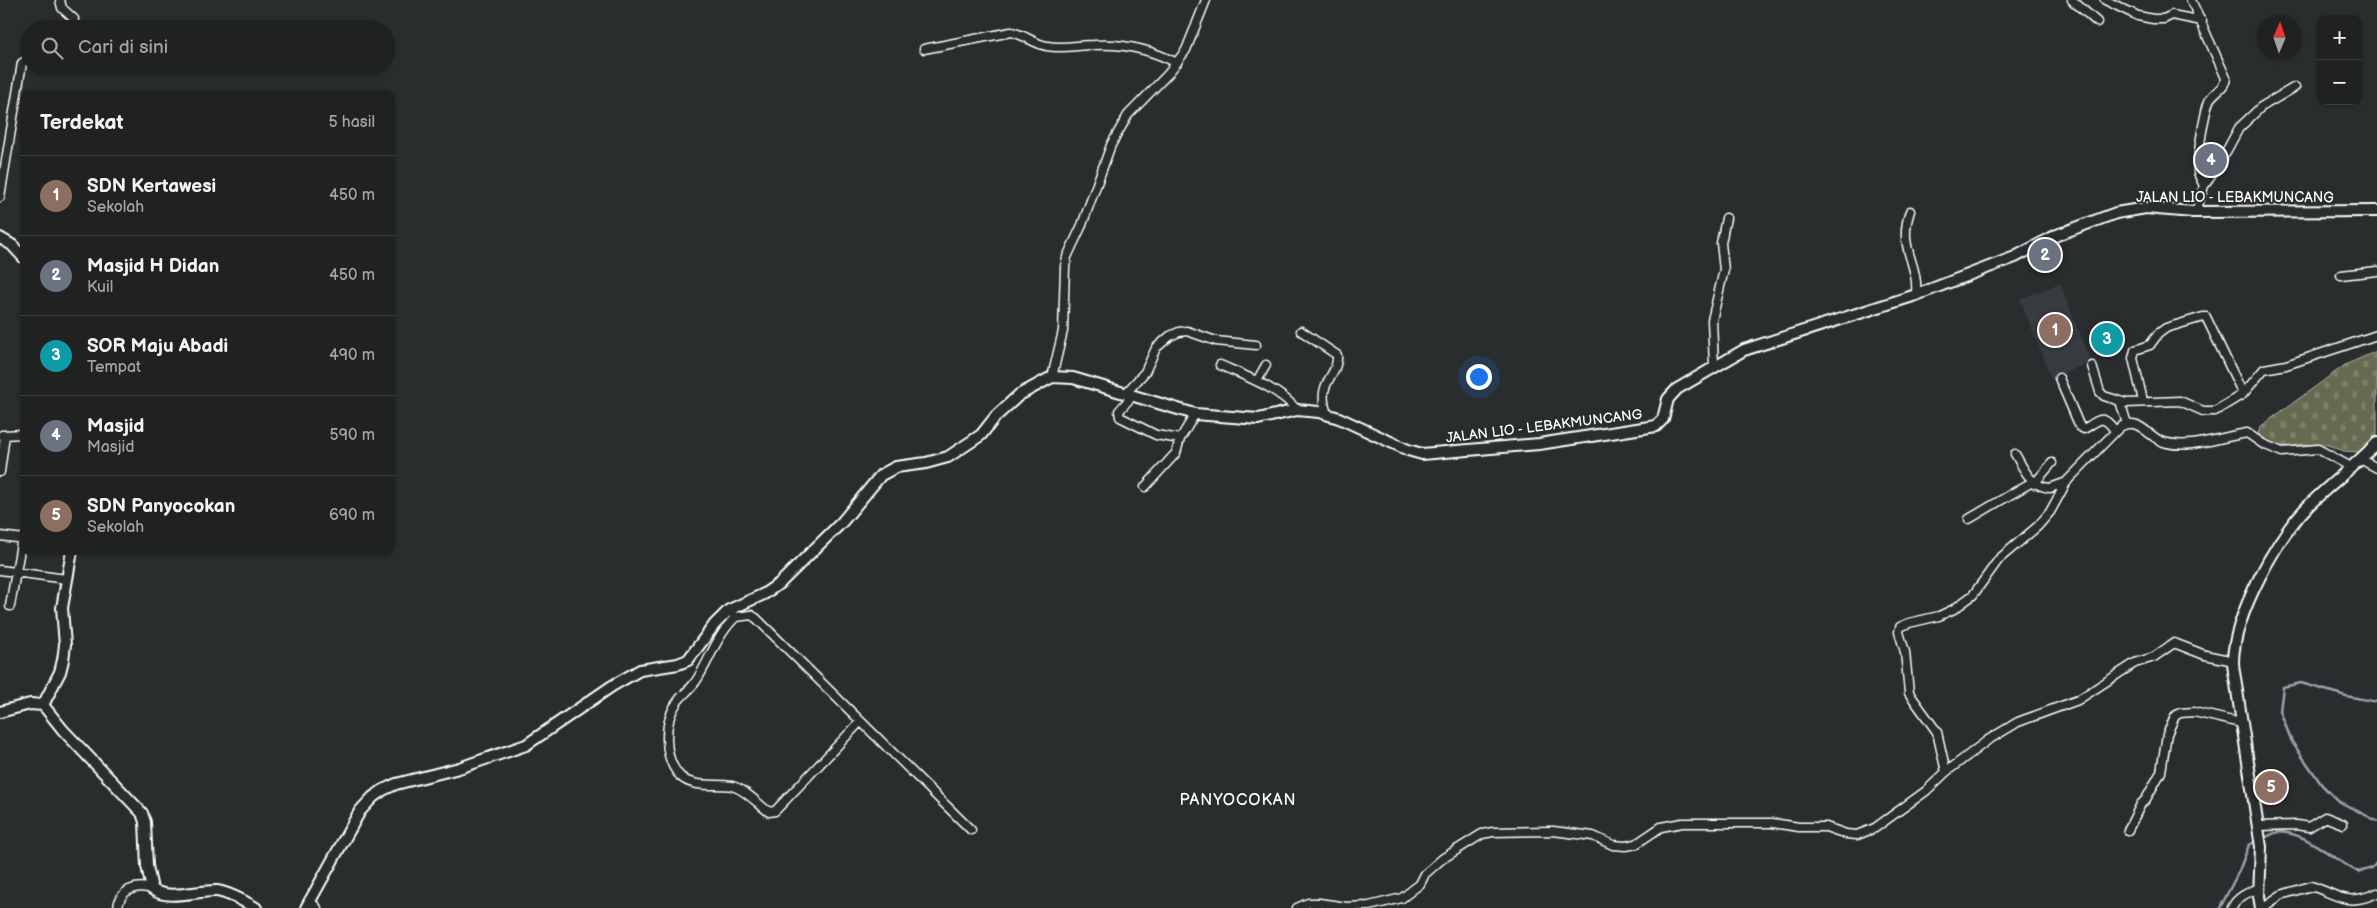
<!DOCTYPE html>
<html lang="id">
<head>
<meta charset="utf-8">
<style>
  :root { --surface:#202222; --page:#2d2f2f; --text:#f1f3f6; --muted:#a2a4a5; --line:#3d3f40; --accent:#1a73e8 }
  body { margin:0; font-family:"Balsamiq Sans",sans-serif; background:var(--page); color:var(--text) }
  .controls { position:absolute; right:15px; top:15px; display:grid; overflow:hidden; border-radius:10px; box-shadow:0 1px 4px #0004 }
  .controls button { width:45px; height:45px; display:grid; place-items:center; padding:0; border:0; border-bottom:1px solid var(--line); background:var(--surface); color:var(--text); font:25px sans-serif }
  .compass { position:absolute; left:2257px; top:15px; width:45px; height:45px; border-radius:50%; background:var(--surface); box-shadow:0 1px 4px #0004; rotate:2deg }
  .you { position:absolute; left:1478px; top:376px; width:18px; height:18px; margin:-12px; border:4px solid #fff; border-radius:50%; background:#1a73e8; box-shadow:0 0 0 8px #1a73e833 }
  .badge { display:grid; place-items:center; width:32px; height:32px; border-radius:50%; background:var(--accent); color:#fff; font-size:16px; font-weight:700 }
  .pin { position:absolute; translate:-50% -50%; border:2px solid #fff; box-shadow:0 1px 5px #0006 }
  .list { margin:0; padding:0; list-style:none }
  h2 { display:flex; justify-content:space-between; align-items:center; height:65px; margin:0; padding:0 20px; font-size:21px }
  h2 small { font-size:16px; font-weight:400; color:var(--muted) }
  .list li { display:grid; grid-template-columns:32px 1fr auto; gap:15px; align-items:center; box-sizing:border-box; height:80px; padding:0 20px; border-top:1px solid var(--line) }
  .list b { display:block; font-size:19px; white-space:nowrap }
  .list p { margin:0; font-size:16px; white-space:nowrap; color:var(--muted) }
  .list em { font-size:16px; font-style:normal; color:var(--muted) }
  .icon { flex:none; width:28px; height:28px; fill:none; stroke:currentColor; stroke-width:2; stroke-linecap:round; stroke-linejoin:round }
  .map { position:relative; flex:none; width:2377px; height:908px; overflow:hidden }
  .search { position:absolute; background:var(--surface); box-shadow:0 1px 4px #0004; left:20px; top:20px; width:375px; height:55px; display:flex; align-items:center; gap:12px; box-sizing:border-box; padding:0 18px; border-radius:28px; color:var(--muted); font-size:19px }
  .panel { position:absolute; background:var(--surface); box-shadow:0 1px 4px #0004; left:20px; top:90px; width:375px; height:465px; border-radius:10px }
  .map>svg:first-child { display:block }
  .built { fill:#373b41 }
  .cemetery { fill:url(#cemetery-stones); stroke:#b2b5a8 }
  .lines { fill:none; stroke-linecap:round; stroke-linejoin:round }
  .stream { stroke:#94a5aa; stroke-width:2.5 }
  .minor-casing { stroke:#fff; stroke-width:11 }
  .tertiary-casing { stroke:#fff; stroke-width:14 }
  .minor { stroke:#2a2d2e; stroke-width:8 }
  .tertiary { stroke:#2a2d2e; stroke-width:10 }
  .labels { text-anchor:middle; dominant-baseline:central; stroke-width:4; stroke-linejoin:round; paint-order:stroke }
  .street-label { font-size:14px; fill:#fff; stroke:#2a2d2e }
  .quarter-label { font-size:16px; letter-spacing:1px; fill:#fff; stroke:#2a2d2e }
</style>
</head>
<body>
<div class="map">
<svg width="2377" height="908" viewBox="0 0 2377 908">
  <defs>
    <pattern id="cemetery-stones" width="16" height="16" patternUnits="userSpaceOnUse" patternTransform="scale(1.25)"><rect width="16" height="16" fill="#656b51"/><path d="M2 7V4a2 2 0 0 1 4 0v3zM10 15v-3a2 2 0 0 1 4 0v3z" fill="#7c816b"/></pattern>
  </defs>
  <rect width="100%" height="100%" fill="#2a2d2e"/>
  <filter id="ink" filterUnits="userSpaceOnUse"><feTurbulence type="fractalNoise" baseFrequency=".02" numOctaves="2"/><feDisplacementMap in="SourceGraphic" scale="10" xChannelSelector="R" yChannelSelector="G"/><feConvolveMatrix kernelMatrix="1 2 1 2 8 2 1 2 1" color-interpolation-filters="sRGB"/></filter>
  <g filter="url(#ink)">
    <path class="built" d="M 2060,283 L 2091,362 L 2051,378 L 2020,299 Z"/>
    <path class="cemetery" d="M 2377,351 L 2377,437 L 2358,452 L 2344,451 L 2328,445 L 2298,444 L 2288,452 L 2258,435 L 2260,427 L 2345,365 Z"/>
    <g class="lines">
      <path class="stream" d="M 2377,702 L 2346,696 L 2301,683 L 2283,687 L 2280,711 L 2292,742 L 2322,785 L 2338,801 L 2377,821
        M 2262,839 C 2267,837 2274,832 2280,832 C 2311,834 2332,860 2359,872 L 2372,868 L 2377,862
        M 2220,908 L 2239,871 L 2249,845 L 2257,841"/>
      <defs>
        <path id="minor" d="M 60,0 L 62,8 L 74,19 L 73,25 L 69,29
          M 2072,0 L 2097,22
          M 2105,0 L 2138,16 L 2153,19 L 2164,19 L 2172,15 L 2202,21
          M 2191,0 L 2226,78 C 2225,88 2215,91 2210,99 C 2205,109 2196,161 2198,172 C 2199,177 2202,181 2204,186
          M 924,49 L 1011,32 C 1024,34 1034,44 1047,46 C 1062,49 1079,45 1094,45 C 1123,43 1152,50 1177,63
          M 0,197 L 22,63 L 29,59
          M 1910,211 C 1897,249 1919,261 1916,295
          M 2196,212 L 2204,186 L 2220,163 L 2239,128 L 2261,107 L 2295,87
          M 2341,275 L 2377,271
          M 1301,331 L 1337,355 C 1339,377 1315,381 1327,414
          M 1220,365 C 1247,377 1277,387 1297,410
          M 1714,366 L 1712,320 L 1724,270 L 1721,243 L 1726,218
          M 2092,366 L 2100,392 L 2104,396 L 2120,401 L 2127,424
          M 1052,377 L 1063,331 L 1065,267 L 1067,257 L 1082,225 L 1111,145 L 1128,115 L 1168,74 L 1186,50 L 1206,0
          M 2059,378 L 2080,427 L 2084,429 C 2099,420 2103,413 2115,431
          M 1257,381 L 1266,365
          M 1126,393 L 1145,372 L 1156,348 L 1170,336 L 1179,332 L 1187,331 L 1216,341 L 1256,345
          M 1133,395 L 1119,411 L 1120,417 L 1156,435 L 1180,439 L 1195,414
          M 2120,401 L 2126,403 L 2180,401 L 2203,411 L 2215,411 L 2243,394 L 2264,369 L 2286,365 L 2377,335
          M 2143,401 L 2133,358 L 2135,350 L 2150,345 L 2158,334 L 2166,328 L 2203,317 L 2206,317 L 2243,394
          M 2,435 L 24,434
          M 2015,454 C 2024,469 2030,486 2050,488 L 2067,482
          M 2362,460 L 2377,468
          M 0,472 L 5,435
          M 2034,484 L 2052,463
          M 1145,487 L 1176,453 L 1180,439
          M 1969,519 L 2032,482
          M 0,536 L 24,539
          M 0,570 L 66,579
          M 10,606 L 22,538
          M 729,610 L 736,617 C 717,634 710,660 696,681 C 691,689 683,694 678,701 C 663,721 663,758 680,776 C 693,789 716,783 732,786 C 745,789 758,804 769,812 L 775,811 L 860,722
          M 736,617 L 751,615 L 756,618 L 971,830
          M 1946,772 L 1988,740 L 2018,722 L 2078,700 L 2135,663 L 2154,657 L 2174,643 L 2205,655 L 2234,661
          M 2258,826 L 2296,825 L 2309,827 L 2325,817 L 2343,824
          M 2128,830 L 2141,804 L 2146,799 L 2161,772 L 2167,734 L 2175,716 L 2180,713 L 2194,712 L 2241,723
          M 309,900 L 317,908
          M 118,908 C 119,890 136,884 152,889
          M 1297,908 L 1308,903 L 1319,903 L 1347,907 L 1369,906 L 1402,898 L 1420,884 L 1425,874 L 1442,859 L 1482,834 L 1493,832 L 1553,831 L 1593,836 L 1613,845 L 1626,846 L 1636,844 L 1661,827 L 1682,823 L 1772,823 L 1799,827 L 1826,827 L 1846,834 L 1857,835 L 1875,828 L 1926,791 L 1946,772 L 1937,732 L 1909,693 L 1905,652 L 1899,632 L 1900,627 L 1909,623 L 1939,616 L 1954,609 L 1973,595 L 1999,559 L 2038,526 L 2050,512 L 2067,481 L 2120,427 C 2137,416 2147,435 2161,441 C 2187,451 2221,437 2247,433 L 2263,444 L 2282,452 L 2318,449 L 2351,467
          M 2232,908 C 2236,897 2249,892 2259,888
          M 2262,908 L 2281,895 L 2311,886 C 2339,895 2346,907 2377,893"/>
        <path id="tertiary" d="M 0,238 L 12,245 L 24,258
          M 43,705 L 60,672 L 63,660 L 65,645 L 62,608 L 72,551
          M 0,712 L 30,704 L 43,705 L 63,730 L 142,813 L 145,822 L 147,866 L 152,889 C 167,901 198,890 217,891 C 230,893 244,901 256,908
          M 306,908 L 360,811 L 373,797 L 383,790 L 396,784 L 459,768 L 526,745 L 612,686 L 640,670 L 678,664 L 688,660 L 715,624 L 729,610 L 764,594 L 780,583 L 842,522 L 881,475 L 896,467 L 926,463 L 948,457 L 981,435 L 996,416 L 1019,395 L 1052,377 L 1073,378 L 1195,414 L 1258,419 L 1297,410 L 1319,412 L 1339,418 L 1408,450 L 1422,454 L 1539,444 L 1656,426 L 1663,419 L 1668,399 L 1677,389 L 1744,350 L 1916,295 L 2015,257 L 2057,235 L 2116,213 L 2146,208 L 2193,212 L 2377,211
          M 2261,908 L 2259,896 L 2261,847 L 2236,684 C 2235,677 2233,669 2233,661 C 2234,615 2277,537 2309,505 C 2331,483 2356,465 2377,443"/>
      </defs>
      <use href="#minor" class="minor-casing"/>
      <use href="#tertiary" class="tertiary-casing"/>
      <use href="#minor" class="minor"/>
      <use href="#tertiary" class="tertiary"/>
    </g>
  </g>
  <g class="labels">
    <g class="street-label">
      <text x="2235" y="197">JALAN LIO - LEBAKMUNCANG</text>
      <text transform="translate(1544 426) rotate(-7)">JALAN LIO - LEBAKMUNCANG</text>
    </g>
    <g class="quarter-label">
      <text x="1238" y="800">PANYOCOKAN</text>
    </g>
  </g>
</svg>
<div class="controls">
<button>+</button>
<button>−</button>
</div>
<svg class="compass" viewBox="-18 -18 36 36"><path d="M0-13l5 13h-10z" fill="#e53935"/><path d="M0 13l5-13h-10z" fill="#a2a4a5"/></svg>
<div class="you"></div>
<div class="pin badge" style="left:2055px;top:330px;background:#8d6e63">1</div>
<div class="pin badge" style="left:2045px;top:255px;background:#6b7280">2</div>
<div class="pin badge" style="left:2107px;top:339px;background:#0f9aa8">3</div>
<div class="pin badge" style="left:2211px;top:160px;background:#6b7280">4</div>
<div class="pin badge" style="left:2271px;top:787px;background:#8d6e63">5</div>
<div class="search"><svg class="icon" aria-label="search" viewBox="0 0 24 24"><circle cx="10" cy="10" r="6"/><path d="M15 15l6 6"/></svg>Cari di sini</div>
<section class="panel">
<h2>Terdekat<small>5 hasil</small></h2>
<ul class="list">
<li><span class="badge" style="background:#8d6e63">1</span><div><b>SDN Kertawesi</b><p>Sekolah</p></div><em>450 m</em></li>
<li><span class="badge" style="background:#6b7280">2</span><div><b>Masjid H Didan</b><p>Kuil</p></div><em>450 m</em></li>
<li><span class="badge" style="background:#0f9aa8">3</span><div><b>SOR Maju Abadi</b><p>Tempat</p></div><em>490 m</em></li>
<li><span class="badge" style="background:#6b7280">4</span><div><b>Masjid</b><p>Masjid</p></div><em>590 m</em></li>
<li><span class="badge" style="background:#8d6e63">5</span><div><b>SDN Panyocokan</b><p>Sekolah</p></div><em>690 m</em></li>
</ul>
</section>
</div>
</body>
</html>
